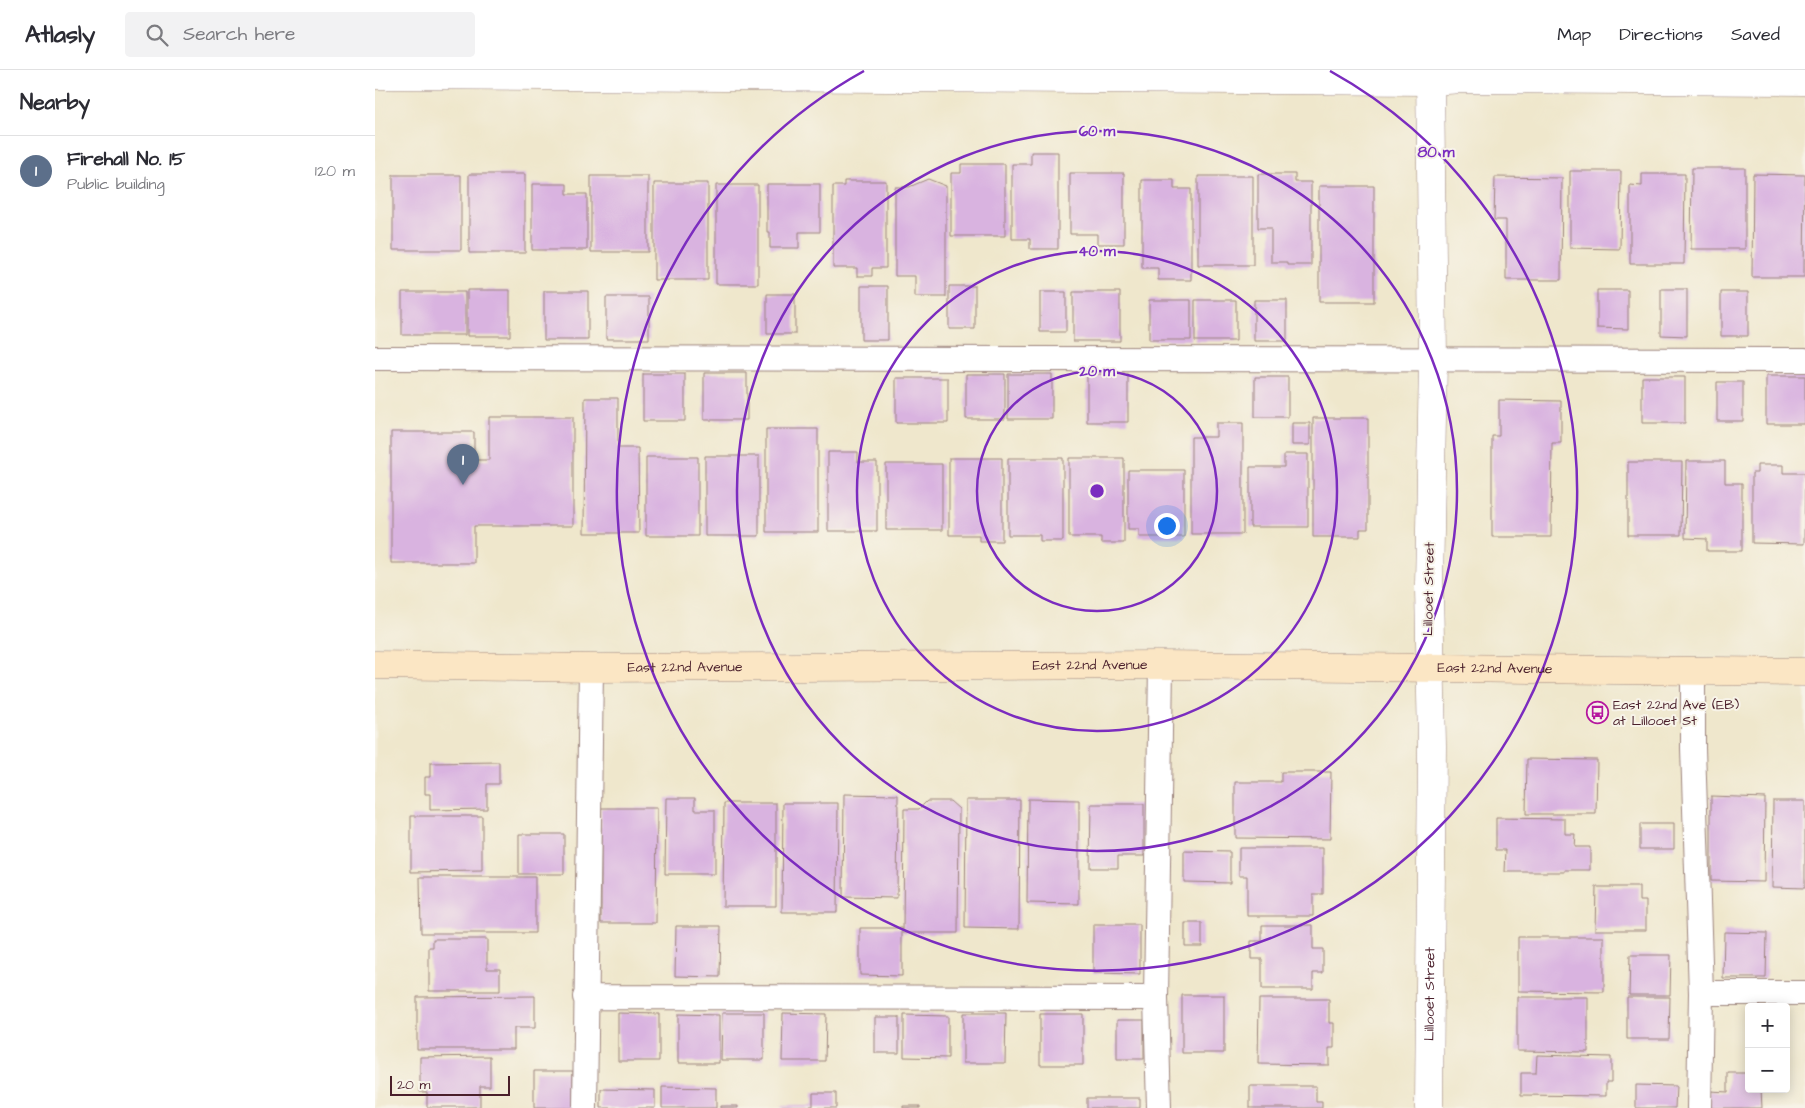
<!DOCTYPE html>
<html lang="en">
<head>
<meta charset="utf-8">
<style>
  :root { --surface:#fff; --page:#f2f2f3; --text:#2b2b33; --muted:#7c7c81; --line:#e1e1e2; --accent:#2563eb }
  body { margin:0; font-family:"Architects Daughter",sans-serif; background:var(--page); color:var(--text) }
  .controls { position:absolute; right:15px; bottom:15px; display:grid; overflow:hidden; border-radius:5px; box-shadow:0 2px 12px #0003 }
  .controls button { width:45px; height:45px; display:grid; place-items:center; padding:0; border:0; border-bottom:1px solid var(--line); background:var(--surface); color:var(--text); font:25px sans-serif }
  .scale { position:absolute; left:15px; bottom:12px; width:120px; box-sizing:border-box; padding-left:5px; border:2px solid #4a1f2b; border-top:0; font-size:14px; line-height:18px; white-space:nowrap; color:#4a1f2b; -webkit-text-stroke:4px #f7f3e8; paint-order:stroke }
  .you { position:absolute; left:791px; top:455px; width:18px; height:18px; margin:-12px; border:4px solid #fff; border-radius:50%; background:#1a73e8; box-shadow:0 0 0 8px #1a73e833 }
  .badge { display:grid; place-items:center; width:32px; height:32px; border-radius:50%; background:var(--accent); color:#fff; font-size:16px; font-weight:700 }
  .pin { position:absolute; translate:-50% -41px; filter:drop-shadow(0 1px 2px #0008) }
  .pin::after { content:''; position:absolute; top:26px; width:18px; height:15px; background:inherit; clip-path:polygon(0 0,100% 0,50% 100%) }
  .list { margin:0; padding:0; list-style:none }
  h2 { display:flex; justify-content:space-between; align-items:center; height:65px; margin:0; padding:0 20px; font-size:21px }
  h2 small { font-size:16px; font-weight:400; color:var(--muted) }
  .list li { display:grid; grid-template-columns:32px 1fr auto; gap:15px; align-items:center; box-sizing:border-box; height:70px; padding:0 20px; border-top:1px solid var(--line) }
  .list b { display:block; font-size:19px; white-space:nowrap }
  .list p { margin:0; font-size:16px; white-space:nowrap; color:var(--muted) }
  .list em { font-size:16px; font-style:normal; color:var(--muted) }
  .icon { flex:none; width:28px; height:28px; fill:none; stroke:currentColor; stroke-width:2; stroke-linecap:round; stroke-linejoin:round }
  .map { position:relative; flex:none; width:1430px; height:1038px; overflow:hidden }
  header { display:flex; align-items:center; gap:30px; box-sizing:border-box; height:70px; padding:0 25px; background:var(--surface); border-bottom:1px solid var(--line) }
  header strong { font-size:24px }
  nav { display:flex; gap:28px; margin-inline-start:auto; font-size:18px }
  .search { width:350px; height:45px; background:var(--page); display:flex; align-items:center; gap:12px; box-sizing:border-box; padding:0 18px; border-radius:5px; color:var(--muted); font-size:19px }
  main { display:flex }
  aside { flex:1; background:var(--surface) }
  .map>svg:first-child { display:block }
  .building { fill:#d9b3e0 }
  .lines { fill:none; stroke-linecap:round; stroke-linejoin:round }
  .lane-casing { stroke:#9c837c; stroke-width:26 }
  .street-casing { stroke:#9c837c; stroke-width:29 }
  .secondary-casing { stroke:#9c837c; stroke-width:29 }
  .lane { stroke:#fff; stroke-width:24 }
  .street { stroke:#fff; stroke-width:28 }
  .secondary { stroke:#fbe6c4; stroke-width:28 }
  .ring { fill:none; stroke:#7b2cbf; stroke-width:2.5 }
  .labels { text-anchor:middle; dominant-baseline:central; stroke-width:4; stroke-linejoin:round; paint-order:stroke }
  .street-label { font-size:14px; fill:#4a1f2b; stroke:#f7f3e8 }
  .poi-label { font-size:14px; fill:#4a1f2b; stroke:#f7f3e8; text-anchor:start }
  .centre { fill:#7b2cbf; stroke:#f7f3e8; stroke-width:2.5 }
  .ring-label { font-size:15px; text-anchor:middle; font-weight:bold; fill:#7b2cbf; stroke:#f7f3e8; stroke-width:4; stroke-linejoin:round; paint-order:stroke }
</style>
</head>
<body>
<header>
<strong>Atlasly</strong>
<div class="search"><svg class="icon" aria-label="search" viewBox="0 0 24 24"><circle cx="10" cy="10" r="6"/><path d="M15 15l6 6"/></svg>Search here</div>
<nav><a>Map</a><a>Directions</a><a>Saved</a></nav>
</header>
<main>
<aside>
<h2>Nearby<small></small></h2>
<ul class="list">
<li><span class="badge" style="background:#5c6f8a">1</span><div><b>Firehall No. 15</b><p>Public building</p></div><em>120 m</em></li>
</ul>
</aside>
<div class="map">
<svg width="1430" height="1038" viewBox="0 0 1430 1038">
  <rect width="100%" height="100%" fill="#f7f3e8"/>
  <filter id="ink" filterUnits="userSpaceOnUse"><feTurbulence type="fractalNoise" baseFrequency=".02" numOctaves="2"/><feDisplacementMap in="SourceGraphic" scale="10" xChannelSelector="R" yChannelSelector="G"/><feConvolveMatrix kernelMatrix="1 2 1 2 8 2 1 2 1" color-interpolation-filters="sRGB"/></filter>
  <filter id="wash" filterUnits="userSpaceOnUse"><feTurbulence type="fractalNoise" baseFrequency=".0096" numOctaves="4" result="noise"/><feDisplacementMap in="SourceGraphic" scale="20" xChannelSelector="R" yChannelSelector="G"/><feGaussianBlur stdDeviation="1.12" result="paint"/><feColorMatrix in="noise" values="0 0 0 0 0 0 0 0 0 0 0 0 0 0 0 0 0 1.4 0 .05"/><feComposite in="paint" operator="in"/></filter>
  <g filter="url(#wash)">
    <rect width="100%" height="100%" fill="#efe7cc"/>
    <g id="blocks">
      <path class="building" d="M 656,82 L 683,82 L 683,179 L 655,179 L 655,169 L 637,169 L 637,94 L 656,94 Z
        M 586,94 L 630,94 L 630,166 L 576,166 L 576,103 L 586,103 Z
        M 1317,98 L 1370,98 L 1370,179 L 1316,179 Z
        M 1195,101 L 1246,101 L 1245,179 L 1195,178 Z
        M 695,103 L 749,103 L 749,174 L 722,174 L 722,164 L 695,164 Z
        M 94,104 L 150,104 L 150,183 L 94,183 Z
        M 883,104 L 920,104 L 920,112 L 936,112 L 936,195 L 912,195 L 912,192 L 896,192 L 896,158 L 883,158 Z
        M 1267,104 L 1310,104 L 1309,194 L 1255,194 L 1255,115 L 1267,116 Z
        M 1378,104 L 1430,105 L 1429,207 L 1377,207 Z
        M 18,105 L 86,105 L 86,180 L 18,180 Z
        M 216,106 L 273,106 L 273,182 L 216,182 Z
        M 823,106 L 878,106 L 878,195 L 823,195 Z
        M 1120,107 L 1187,108 L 1186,210 L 1131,210 L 1131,150 L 1119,150 Z
        M 553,109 L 571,116 L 571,227 L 540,227 L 540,206 L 520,206 L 520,117 L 534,117 Z
        M 767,110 L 799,110 L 799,119 L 816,119 L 816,210 L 783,210 L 783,198 L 767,198 Z
        M 469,111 L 511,111 L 511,198 L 497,198 L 497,206 L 482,206 L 482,198 L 458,198 L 458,116 L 469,116 Z
        M 279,113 L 333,113 L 333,210 L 279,210 Z
        M 157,114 L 192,114 L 192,124 L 212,124 L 212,180 L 157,180 Z
        M 392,114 L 445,114 L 445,162 L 424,162 L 424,178 L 395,178 L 395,162 L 392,162 Z
        M 341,115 L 383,115 L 383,214 L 341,214 Z
        M 944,116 L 999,116 L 999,232 L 944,232 Z
        M 486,216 L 513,216 L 513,270 L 486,270 Z
        M 574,216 L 600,216 L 600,259 L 574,259 Z
        M 1286,219 L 1312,219 L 1312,266 L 1286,265 Z
        M 92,220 L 135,220 L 135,266 L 92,266 Z
        M 1222,220 L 1253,220 L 1253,259 L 1222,258 Z
        M 169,221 L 213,221 L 213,270 L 169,270 Z
        M 27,222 L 90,222 L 90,265 L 27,265 Z
        M 665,222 L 691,222 L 691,262 L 665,262 Z
        M 698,222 L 745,222 L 745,271 L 698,271 Z
        M 1346,222 L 1373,222 L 1373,266 L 1346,266 Z
        M 392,224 L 420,224 L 420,264 L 392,264 Z
        M 231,227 L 274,227 L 274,269 L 231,269 Z
        M 774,230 L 816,230 L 816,270 L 774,270 Z
        M 820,230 L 861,230 L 861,271 L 820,271 Z
        M 879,230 L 912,230 L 912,271 L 879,271 Z
        M 329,303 L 372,303 L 372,350 L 329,350 Z
        M 268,304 L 310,304 L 310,351 L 268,351 Z
        M 591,304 L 630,304 L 630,349 L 591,349 Z
        M 633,304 L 677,304 L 677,349 L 633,349 Z
        M 712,304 L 753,304 L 753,352 L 712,352 Z
        M 1391,306 L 1430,306 L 1430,354 L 1391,354 Z
        M 880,307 L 913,307 L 913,347 L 880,347 Z
        M 1267,307 L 1310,307 L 1310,353 L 1267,353 Z
        M 521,308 L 573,308 L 573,353 L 521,353 Z
        M 1342,312 L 1368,312 L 1368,351 L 1342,351 Z
        M 210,328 L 243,328 L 243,378 L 263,378 L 264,463 L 209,463 Z
        M 1124,330 L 1186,331 L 1186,373 L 1177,373 L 1176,467 L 1117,467 L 1117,366 L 1124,366 Z
        M 114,347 L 198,347 L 198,456 L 99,456 L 99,493 L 16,493 L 16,362 L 99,362 L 99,390 L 114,390 Z
        M 938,348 L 993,348 L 993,459 L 985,459 L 985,467 L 938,467 Z
        M 841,353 L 868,353 L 868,464 L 816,464 L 816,367 L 841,367 Z
        M 917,353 L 935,353 L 935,375 L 917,375 Z
        M 391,359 L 443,359 L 443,462 L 391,462 Z
        M 453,382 L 483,382 L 483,392 L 502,392 L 502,461 L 453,461 Z
        M 909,384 L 933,384 L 933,457 L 875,457 L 875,397 L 909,397 Z
        M 330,386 L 384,386 L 384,466 L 330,466 Z
        M 271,387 L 323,387 L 323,466 L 271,466 Z
        M 574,388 L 627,388 L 627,471 L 604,471 L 604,465 L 574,465 Z
        M 633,388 L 688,388 L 688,471 L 665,471 L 665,465 L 633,465 Z
        M 694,388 L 749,388 L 749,473 L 726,473 L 726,467 L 694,467 Z
        M 1311,391 L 1350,391 L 1350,413 L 1367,413 L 1367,481 L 1332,481 L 1332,469 L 1310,468 Z
        M 1253,392 L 1307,392 L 1306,465 L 1253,465 Z
        M 511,394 L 567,394 L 567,460 L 511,460 Z
        M 1382,395 L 1408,395 L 1408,403 L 1430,403 L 1429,474 L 1377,473 L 1377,403 L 1382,403 Z
        M 753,400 L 809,400 L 809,467 L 764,467 L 764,459 L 753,459 Z
        M 1152,689 L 1222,690 L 1221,744 L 1151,744 Z
        M 124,692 L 124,714 L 112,714 L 112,739 L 55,740 L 55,724 L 50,724 L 50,707 L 55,707 L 55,693 Z
        M 906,702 L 956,702 L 955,769 L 860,768 L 860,712 L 906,712 Z
        M 469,724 L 523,725 L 522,828 L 468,827 Z
        M 1336,726 L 1390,728 L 1389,812 L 1336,811 Z
        M 291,728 L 320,728 L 320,740 L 340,740 L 340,804 L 290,804 Z
        M 653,729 L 704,730 L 704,834 L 652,833 Z
        M 591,730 L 645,730 L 644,859 L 590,858 Z
        M 552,731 L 575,731 L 584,739 L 583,863 L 528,863 L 529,739 L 544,739 Z
        M 1398,731 L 1430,731 L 1430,818 L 1397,817 Z
        M 349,733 L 401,733 L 401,836 L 348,836 Z
        M 408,733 L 463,733 L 462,842 L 407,842 Z
        M 716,734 L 769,734 L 769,786 L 743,786 L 743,798 L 715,798 Z
        M 226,738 L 282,738 L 281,853 L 226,853 Z
        M 36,746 L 107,746 L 107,801 L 36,802 Z
        M 1121,748 L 1190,749 L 1190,764 L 1200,764 L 1199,777 L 1215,777 L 1215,800 L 1190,800 L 1190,802 L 1130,802 L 1131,780 L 1121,780 Z
        M 1265,754 L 1299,754 L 1299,779 L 1265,779 Z
        M 144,764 L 189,764 L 189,804 L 144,804 Z
        M 864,778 L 948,778 L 948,824 L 938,824 L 938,846 L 872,846 L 872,806 L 864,806 Z
        M 809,781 L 855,782 L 855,813 L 809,812 Z
        M 45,807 L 160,807 L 160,863 L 46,863 Z
        M 1221,817 L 1264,817 L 1264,831 L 1271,831 L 1271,860 L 1220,860 Z
        M 810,853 L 827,853 L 827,876 L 810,876 Z
        M 718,855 L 765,855 L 765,904 L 718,903 Z
        M 887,855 L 938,855 L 938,879 L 948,879 L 948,903 L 938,903 L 938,919 L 887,919 L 887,889 L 876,889 L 876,871 L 887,871 Z
        M 301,856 L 346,856 L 345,907 L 300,906 Z
        M 485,858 L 527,858 L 527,906 L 485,905 Z
        M 1349,862 L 1392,863 L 1391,908 L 1348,908 Z
        M 1143,867 L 1229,867 L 1229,922 L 1143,921 Z
        M 58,869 L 112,869 L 112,899 L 125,899 L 125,921 L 54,921 L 54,877 L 58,877 Z
        M 1255,885 L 1296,885 L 1295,925 L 1254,925 Z
        M 807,925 L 849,925 L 849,983 L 807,983 Z
        M 160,926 L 160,958 L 139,958 L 139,979 L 42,979 L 42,927 Z
        M 1142,927 L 1213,927 L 1213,982 L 1142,981 Z
        M 1252,927 L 1295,927 L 1294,969 L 1252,969 Z
        M 884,929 L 954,929 L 954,953 L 959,953 L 959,978 L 954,978 L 954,995 L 883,994 Z
        M 243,943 L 284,944 L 284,991 L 243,991 Z
        M 347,943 L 389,943 L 389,990 L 346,990 Z
        M 408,943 L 451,944 L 450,991 L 407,991 Z
        M 588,943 L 631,943 L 630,993 L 588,993 Z
        M 303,944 L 344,945 L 344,993 L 303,993 Z
        M 665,944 L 708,944 L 708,995 L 665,995 Z
        M 529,945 L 573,946 L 573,988 L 529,987 Z
        M 500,947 L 524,947 L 524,983 L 500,983 Z
        M 742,950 L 769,950 L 769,989 L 742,989 Z
        M 1162,985 L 1236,987 L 1236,1012 L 1231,1012 L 1231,1026 L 1146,1025 L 1146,1003 L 1161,1003 Z
        M 115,986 L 115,1016 L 105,1016 L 105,1037 L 52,1037 L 52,1022 L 45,1022 L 45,987 Z
        M 159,1001 L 198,1001 L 198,1038 L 159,1038 Z
        M 1353,1003 L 1374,1003 L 1374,1019 L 1386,1019 L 1387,1038 L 1334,1038 L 1334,1021 L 1353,1022 Z
        M 1261,1015 L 1301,1016 L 1300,1038 L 1261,1038 Z
        M 875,1016 L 941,1016 L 941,1032 L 947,1032 L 947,1038 L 875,1038 Z
        M 287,1017 L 341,1018 L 341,1038 L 287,1038 Z
        M 226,1019 L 280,1020 L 280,1038 L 226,1038 Z
        M 438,1023 L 461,1023 L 461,1038 L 406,1038 L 407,1036 L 438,1036 Z
        M 712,1028 L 765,1028 L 765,1038 L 712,1038 Z
        M 345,1036 L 363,1036 L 363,1038 L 345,1038 Z
        M 528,1036 L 545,1036 L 545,1038 L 528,1038 Z"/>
    </g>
  </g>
  <g filter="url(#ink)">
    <use href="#blocks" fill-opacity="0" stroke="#9c837c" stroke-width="1"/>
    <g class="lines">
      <defs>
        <path id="lane" d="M 0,288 L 1430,290
          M 1318,602 L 1318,678 L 1326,923 L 1324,1038
          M 1326,923 L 1430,923
          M 210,927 L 781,928
          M 210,1038 L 216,598
          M 784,1038 L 781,928 L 786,595"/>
        <g id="street">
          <path d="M 0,5 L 1055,11 L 1088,9 L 1430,11"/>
          <path id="s1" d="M 1054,1038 L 1057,676 L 1054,517 L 1058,290 L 1055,0"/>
        </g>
        <g id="secondary">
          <path id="s2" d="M 0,595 L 223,598 L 786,595 L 1430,602"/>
        </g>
      </defs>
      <use href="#lane" class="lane-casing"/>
      <use href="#street" class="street-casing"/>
      <use href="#secondary" class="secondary-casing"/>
      <use href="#lane" class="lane"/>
      <use href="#street" class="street"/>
      <use href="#secondary" class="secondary"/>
    </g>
  </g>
  <g class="ring">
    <circle cx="722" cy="421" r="120"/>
    <circle cx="722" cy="421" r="240"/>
    <circle cx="722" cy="421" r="360"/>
    <path d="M955 1A480 480 0 1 1 489 1"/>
  </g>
  <defs>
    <symbol id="bus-ring" viewBox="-11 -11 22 22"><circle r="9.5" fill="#f7f3e8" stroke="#b5179e" stroke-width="1.5"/><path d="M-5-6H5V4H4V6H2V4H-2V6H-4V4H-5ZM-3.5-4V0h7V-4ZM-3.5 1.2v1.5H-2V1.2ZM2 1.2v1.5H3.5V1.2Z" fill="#b5179e"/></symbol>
  </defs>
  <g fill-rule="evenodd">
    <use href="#bus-ring" x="1210" y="630" width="25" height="25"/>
  </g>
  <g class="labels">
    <g class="street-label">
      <text transform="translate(1054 519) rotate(-89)">Lillooet Street</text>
      <text stroke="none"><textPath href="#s2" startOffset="715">East 22nd Avenue</textPath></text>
      <text stroke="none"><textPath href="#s2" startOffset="310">East 22nd Avenue</textPath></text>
      <text stroke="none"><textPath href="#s2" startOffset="1120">East 22nd Avenue</textPath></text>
      <text stroke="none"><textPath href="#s1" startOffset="114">Lillooet Street</textPath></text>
    </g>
    <g class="poi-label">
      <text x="1238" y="635">East 22nd Ave (EB)<tspan x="1238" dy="16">at Lillooet St</tspan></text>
    </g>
  </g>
  <circle cx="722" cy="421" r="8" class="centre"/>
  <g class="ring-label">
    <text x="722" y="66">60 m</text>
    <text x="1061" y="87">80 m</text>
    <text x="722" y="186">40 m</text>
    <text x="722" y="306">20 m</text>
  </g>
</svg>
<div class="controls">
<button>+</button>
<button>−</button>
</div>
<div class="scale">20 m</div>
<div class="you"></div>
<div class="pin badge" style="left:88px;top:415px;background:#5c6f8a">1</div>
</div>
</main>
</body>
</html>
